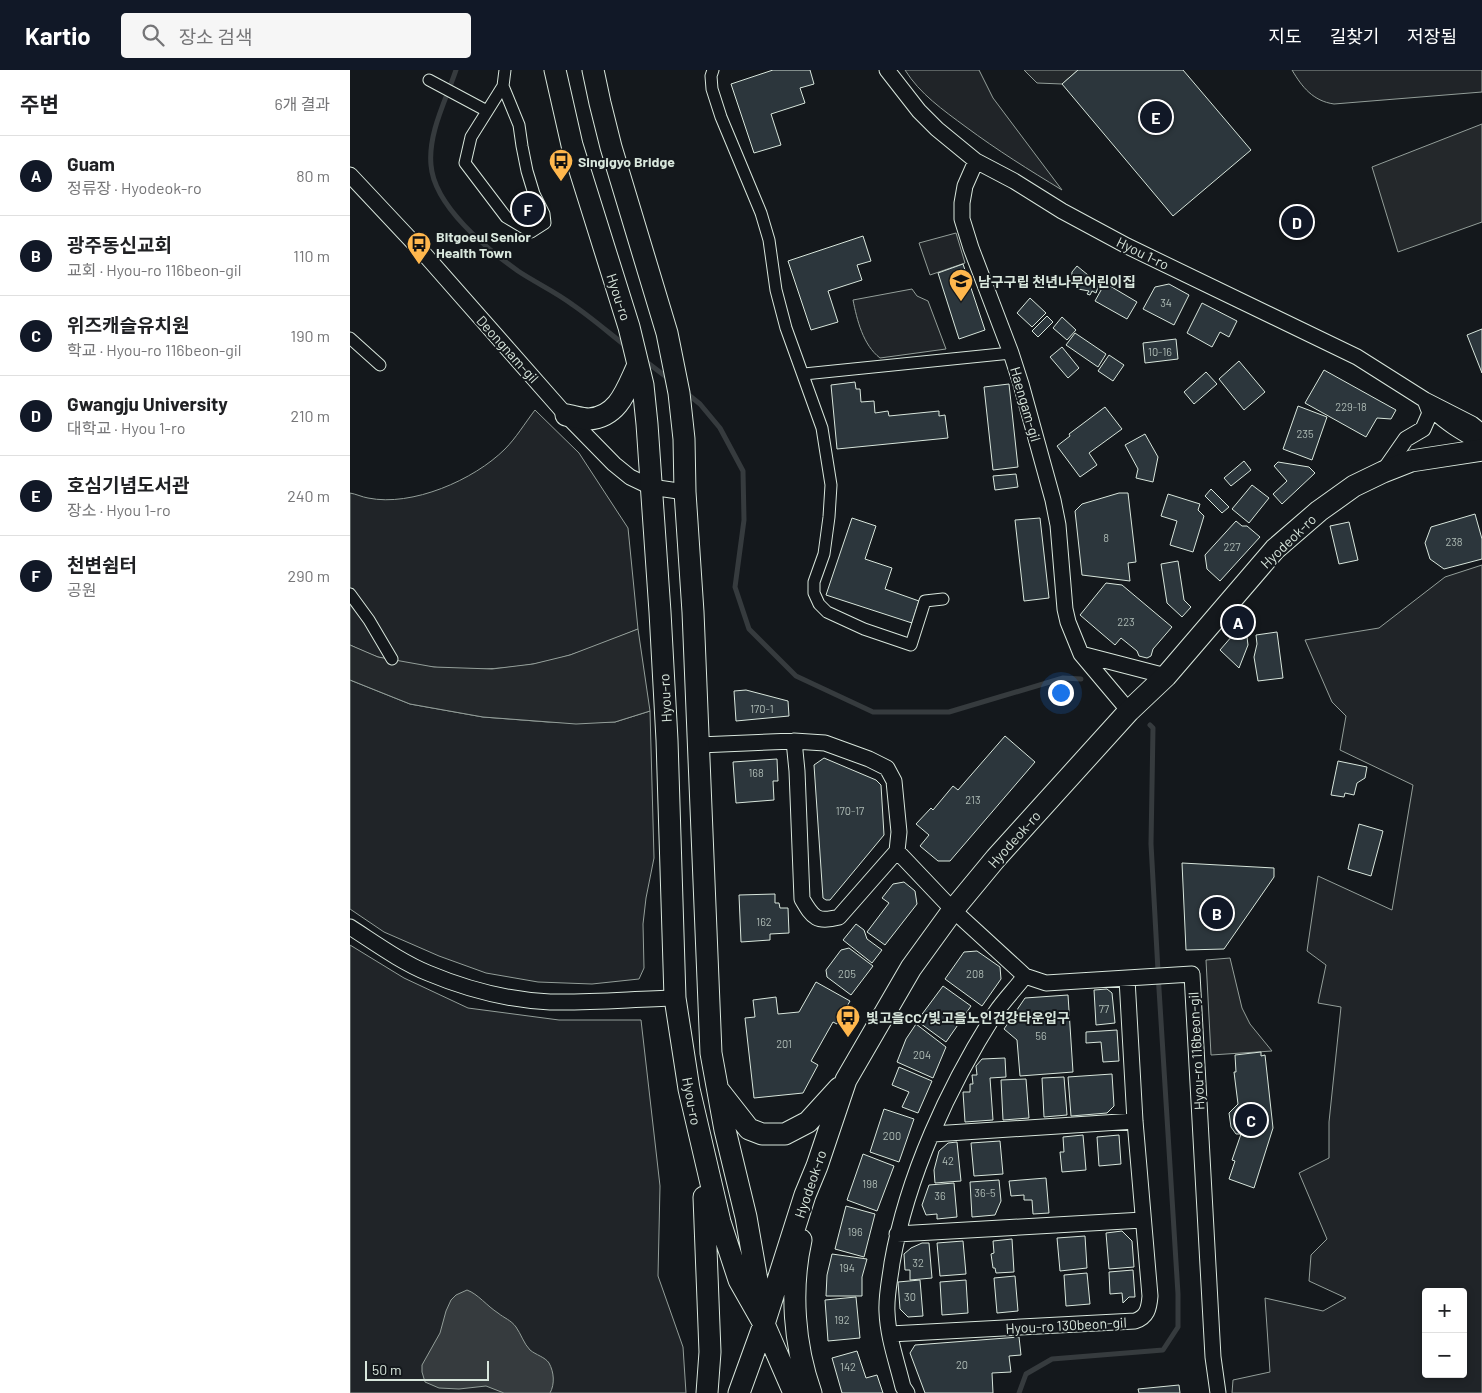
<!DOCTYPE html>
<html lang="ko">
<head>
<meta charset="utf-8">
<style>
  :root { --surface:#fff; --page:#f6f6f6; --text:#202124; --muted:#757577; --line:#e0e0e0; --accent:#111827 }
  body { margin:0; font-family:Barlow,"Noto Sans KR",sans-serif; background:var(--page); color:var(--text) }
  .controls { position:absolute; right:15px; bottom:15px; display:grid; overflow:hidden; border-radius:5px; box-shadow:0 2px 8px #0003 }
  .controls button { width:45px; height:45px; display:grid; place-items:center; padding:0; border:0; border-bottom:1px solid var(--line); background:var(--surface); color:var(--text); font:25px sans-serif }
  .scale { position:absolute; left:15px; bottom:12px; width:124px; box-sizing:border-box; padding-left:5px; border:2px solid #d8e6dc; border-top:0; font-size:14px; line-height:18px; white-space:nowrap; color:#d8e6dc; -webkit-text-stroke:4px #14181c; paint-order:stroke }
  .you { position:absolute; left:710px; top:622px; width:18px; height:18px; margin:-12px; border:4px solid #fff; border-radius:50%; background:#1a73e8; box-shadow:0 0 0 8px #1a73e833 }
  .badge { display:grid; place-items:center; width:32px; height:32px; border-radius:50%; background:var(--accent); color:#fff; font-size:16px; font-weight:700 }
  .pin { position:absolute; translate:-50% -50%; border:2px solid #fff; box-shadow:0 1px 5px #0006 }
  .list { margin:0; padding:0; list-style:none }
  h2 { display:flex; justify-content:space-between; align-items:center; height:65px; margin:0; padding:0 20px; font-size:21px }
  h2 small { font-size:16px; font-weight:400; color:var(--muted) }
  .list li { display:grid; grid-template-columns:32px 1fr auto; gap:15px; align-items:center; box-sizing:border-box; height:80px; padding:0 20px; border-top:1px solid var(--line) }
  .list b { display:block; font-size:19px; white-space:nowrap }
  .list p { margin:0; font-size:16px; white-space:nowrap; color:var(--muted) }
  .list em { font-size:16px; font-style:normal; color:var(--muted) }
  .icon { flex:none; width:28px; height:28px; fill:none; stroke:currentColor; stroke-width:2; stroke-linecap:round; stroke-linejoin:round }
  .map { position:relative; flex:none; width:1132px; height:1323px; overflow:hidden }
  header { display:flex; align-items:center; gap:30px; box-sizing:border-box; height:70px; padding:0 25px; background:var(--accent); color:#fff }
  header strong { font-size:24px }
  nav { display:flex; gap:28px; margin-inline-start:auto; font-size:18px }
  .search { width:350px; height:45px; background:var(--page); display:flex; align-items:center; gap:12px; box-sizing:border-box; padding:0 18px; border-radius:5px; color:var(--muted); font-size:19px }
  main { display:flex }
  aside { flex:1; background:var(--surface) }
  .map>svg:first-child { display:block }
  .green { fill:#202428; stroke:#939e99; fill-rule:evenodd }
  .parking { fill:#24282b; stroke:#939e99 }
  .water { fill:#363b3e; stroke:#939e99 }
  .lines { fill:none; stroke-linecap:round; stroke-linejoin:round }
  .stream { stroke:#363b3e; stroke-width:5 }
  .building { fill:#2c363c; stroke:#d8e6dc }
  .pedestrian-casing { stroke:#d8e6dc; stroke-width:13 }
  .minor-casing { stroke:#d8e6dc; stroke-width:17 }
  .secondary-casing { stroke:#d8e6dc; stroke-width:23 }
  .pedestrian { stroke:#14181c; stroke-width:11 }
  .minor { stroke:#14181c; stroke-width:15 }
  .secondary { stroke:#14181c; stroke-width:21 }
  .labels { text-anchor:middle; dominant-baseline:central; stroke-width:4; stroke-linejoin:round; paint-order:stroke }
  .number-label { font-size:11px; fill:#adbab4 }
  .poi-label { font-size:14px; font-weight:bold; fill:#d8e6dc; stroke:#14181c; text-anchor:start }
  .street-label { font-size:14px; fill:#d8e6dc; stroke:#14181c }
</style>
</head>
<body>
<header>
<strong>Kartio</strong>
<div class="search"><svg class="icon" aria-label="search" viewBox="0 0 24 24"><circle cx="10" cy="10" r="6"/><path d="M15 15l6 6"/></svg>장소 검색</div>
<nav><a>지도</a><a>길찾기</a><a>저장됨</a></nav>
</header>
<main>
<aside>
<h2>주변<small>6개 결과</small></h2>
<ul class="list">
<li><span class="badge">A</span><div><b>Guam</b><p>정류장 · Hyodeok-ro</p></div><em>80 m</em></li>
<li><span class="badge">B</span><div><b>광주동신교회</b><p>교회 · Hyou-ro 116beon-gil</p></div><em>110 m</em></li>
<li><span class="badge">C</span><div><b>위즈캐슬유치원</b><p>학교 · Hyou-ro 116beon-gil</p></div><em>190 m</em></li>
<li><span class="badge">D</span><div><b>Gwangju University</b><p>대학교 · Hyou 1-ro</p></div><em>210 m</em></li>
<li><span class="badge">E</span><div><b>호심기념도서관</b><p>장소 · Hyou 1-ro</p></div><em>240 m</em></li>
<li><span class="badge">F</span><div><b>천변쉼터</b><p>공원</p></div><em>290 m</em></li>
</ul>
</aside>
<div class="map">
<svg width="1132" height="1323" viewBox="0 0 1132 1323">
  <rect width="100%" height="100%" fill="#14181c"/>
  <path class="green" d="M 555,0 L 629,0 L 643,28 L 712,120 C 679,100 647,80 616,57 C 593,40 570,24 555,0 Z
    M 942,0 L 1132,0 L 1132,22 L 984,34 C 963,31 952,17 942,0 Z
    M 176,122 L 188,147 L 182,156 L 166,130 Z
    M 606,163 L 615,193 L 580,205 L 569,173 Z
    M 562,219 L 567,226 L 578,231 L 596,279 L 530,288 C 513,275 507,250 503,230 Z
    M 185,340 L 229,383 L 278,458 L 288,559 C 266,568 243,578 220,585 C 162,604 87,603 28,587 C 19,584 9,579 0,575 L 0,423 C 6,424 12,427 18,428 C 62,437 124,410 155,379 C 166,368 175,353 185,340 Z
    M 1132,495 L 1132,1323 L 882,1323 L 883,1310 L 920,1302 L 915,1228 L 973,1241 L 996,1228 L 959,1211 L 961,1185 L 977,1169 L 949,1103 L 979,1088 L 979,1052 L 991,937 L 968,933 L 976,895 L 957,881 L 968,806 L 1042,840 L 1063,715 L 990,680 L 996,646 L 982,632 L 955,570 L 1029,558 L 1095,507 ZM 1076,1222 L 1113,1222 L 1113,1304 L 1076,1304 Z
    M 0,610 L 60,634 L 133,647 L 198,652 L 265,652 L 300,641 L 304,788 L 296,828 L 293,854 L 294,898 L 289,909 L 242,914 L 188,912 L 136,903 L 89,886 L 34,862 L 0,839 Z
    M 0,875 L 54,908 L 118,938 L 209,950 L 291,950 L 310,1116 L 308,1206 L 333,1277 L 336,1323 L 0,1323 Z"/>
  <path class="parking" d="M 674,0 L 728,0 L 712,14 L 687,13 Z
    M 1132,54 L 1132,152 L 1048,182 L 1022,97 Z
    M 288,559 L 300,641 L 265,652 L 226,654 L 133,647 L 60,634 L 0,610 L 0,575 L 28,587 L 84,597 L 142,599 L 183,594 L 220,585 Z
    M 880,888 L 892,938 L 900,954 L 922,981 L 861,985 L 856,890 Z"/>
  <path class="water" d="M 117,1220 C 128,1224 137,1236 148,1243 C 154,1248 161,1250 166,1257 C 171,1264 174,1274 180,1280 C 186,1285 195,1287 199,1293 C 204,1302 205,1314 200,1323 L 154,1323 L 136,1316 L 109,1319 L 89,1318 L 75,1312 L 72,1302 L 72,1295 L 90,1263 L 96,1241 L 101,1230 L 106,1225 Z"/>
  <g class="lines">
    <path class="stream" d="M 106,0 C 96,30 78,63 81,95 C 84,136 137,179 168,201 C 186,213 206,222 223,235 C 242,248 259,263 277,277
      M 294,290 L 319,309
      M 335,322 L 350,334 L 370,358 L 393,401 L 394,450 L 385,517 L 399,559 L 446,606 L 523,642 L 599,642 L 713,608 L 731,609
      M 669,1323 L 676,1304 L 702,1289 L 813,1280 L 828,1257 L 828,1224 L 809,919 L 801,774 L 803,658 L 800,655"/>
  </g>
  <path class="building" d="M 423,0 L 460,0 L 464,14 L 450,18 L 455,33 L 421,44 L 431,75 L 404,83 L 381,14 Z
    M 728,0 L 833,0 L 901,80 L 823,146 L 712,14 Z
    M 513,166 L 521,191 L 507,195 L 512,210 L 478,221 L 488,252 L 461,260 L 438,191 Z
    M 613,194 L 635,260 L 609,269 L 588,203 Z
    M 727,196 L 749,214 L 746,223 L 742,221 L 740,225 L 737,224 L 739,221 L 728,219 L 729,215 L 721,214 L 722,202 Z
    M 755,213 L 787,232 L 777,249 L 745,231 Z
    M 819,214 L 839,225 L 824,255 L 793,239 L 805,217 Z
    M 680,228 L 696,243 L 682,257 L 667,243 Z
    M 852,233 L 887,251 L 879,267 L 870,262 L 862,277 L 837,263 Z
    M 697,246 L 703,252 L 688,267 L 682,261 Z
    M 712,247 L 726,260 L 717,270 L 703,258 Z
    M 1132,259 L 1132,303 L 1117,265 Z
    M 725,263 L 756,284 L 748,297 L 716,275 Z
    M 826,269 L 828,289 L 795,293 L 793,273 Z
    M 712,277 L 729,298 L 718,308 L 700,287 Z
    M 759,285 L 774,295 L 763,311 L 748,301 Z
    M 889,291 L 915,322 L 894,340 L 869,309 Z
    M 974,300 L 1046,340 L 1041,349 L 1027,348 L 1016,367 L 955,333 Z
    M 856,302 L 867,314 L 844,334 L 834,322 Z
    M 505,312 L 506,319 L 510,319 L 511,332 L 524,331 L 525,343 L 538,341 L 539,346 L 589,341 L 589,346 L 595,345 L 598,368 L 487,379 L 481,315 Z
    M 659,314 L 668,397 L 643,400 L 634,317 Z
    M 948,336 L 977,347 L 962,390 L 933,379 Z
    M 755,337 L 772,359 L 739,383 L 747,395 L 730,407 L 707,376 L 720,366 L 719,364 Z
    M 795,364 L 808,387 L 803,412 L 786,408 L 788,399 L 775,375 Z
    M 894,391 L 901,400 L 881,416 L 874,408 Z
    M 928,392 L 959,397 L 965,403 L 932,434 L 923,424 L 937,411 L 924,396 Z
    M 666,404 L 668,417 L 645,420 L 643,406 Z
    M 902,415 L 919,428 L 899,453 L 882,439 Z
    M 861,419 L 879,437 L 872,443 L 855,426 Z
    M 769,423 L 778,423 L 786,492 L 778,493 L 780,511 L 732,505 L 725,441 L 732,434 Z
    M 818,424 L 850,434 L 848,440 L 854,446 L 843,482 L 820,475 L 827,451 L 811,446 Z
    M 1125,444 L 1132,469 L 1132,489 L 1094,499 L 1080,489 L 1075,473 L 1081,457 Z
    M 502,448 L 526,456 L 515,489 L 542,498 L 535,519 L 569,531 L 562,553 L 476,525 Z
    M 690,448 L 699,528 L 674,531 L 665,450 Z
    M 886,451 L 892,456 L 897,456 L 910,467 L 870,511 L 857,499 L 855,485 Z
    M 999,452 L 1008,490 L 989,494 L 980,456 Z
    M 828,491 L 834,530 L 841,537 L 832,547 L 817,533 L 811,494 Z
    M 756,513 L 772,515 L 822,557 L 803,579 L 801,586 L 797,588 L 789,586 L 787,581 L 771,568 L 765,575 L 730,545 Z
    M 895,551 L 898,575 L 889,598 L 870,580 Z
    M 927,562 L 933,608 L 908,611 L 904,587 L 907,574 L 906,565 Z
    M 396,620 L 438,631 L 439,646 L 386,651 L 384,621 Z
    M 655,666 L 685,692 L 600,791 L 588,791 L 570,776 L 579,765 L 566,754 L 581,738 L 583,740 L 603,716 L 608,720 Z
    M 474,688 L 526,710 L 531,715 L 534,765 L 480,830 L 476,830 L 473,828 L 464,695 Z
    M 427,689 L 428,711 L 423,711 L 424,730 L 386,733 L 383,692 Z
    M 988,691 L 1017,697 L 1015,708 L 1007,713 L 1004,725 L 995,723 L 994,727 L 981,725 Z
    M 1009,754 L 1033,761 L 1021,806 L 998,799 Z
    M 832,793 L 924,798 L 924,807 L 874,879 L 836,880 Z
    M 554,812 L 565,821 L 567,834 L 535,875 L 517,862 L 539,833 L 532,828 L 543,814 Z
    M 425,824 L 425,833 L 429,833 L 430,838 L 438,838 L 439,863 L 420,864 L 420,870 L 391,872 L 389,825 Z
    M 506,854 L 514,860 L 517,869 L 532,880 L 522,893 L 493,870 Z
    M 499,878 L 523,896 L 501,925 L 477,907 L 476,900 L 491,880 Z
    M 627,881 L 650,897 L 651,909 L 632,936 L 595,909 L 614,882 Z
    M 466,912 L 500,931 L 487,954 L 483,952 L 461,991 L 468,995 L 453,1023 L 404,1028 L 395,948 L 405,947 L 403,930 L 426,927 L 428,944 L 449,942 Z
    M 593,916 L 621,936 L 596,972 L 567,951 Z
    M 757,919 L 762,923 L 765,953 L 746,955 L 744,920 Z
    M 718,925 L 723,1002 L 670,1006 L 667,970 L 654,959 L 675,928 Z
    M 566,954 L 596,977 L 583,1008 L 547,992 L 556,969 Z
    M 767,960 L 769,991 L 753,992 L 751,972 L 736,973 L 736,962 Z
    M 911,982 L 911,986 L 915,985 L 923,1058 L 904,1118 L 879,1109 L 885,1091 L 882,1090 L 891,1064 L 886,1064 L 881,1057 L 879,1043 L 888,1034 L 884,1002 L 886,1002 L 885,985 Z
    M 655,988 L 656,1007 L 640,1008 L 643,1050 L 615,1052 L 613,1022 L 620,1022 L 620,1014 L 623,1014 L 622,1005 L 627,1005 L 626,996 L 632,989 Z
    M 549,997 L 582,1011 L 568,1043 L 552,1037 L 559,1022 L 542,1015 Z
    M 762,1004 L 764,1036 L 757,1043 L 721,1046 L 718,1007 Z
    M 714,1007 L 717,1045 L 694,1047 L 692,1008 Z
    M 676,1009 L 679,1048 L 653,1050 L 651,1010 Z
    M 534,1039 L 564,1049 L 549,1092 L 520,1082 Z
    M 733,1065 L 736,1100 L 712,1102 L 710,1082 L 714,1082 L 713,1067 Z
    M 769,1065 L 771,1094 L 749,1096 L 747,1067 Z
    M 650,1071 L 653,1104 L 624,1106 L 621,1073 Z
    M 607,1072 L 611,1111 L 585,1113 L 584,1100 L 589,1081 L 598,1073 Z
    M 513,1084 L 544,1096 L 527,1141 L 497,1130 Z
    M 696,1108 L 699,1143 L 683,1144 L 682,1130 L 674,1130 L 674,1125 L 661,1126 L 659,1111 Z
    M 649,1110 L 651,1131 L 645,1145 L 622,1147 L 620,1112 Z
    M 604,1113 L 607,1147 L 587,1149 L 587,1144 L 576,1145 L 572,1135 L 579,1115 Z
    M 496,1136 L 525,1144 L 514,1187 L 485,1179 Z
    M 772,1161 L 782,1171 L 784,1197 L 759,1199 L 756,1163 Z
    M 735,1166 L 737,1198 L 710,1201 L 707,1168 Z
    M 662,1169 L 664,1202 L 646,1203 L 645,1198 L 643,1198 L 641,1184 L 644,1183 L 643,1171 Z
    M 613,1171 L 616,1204 L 590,1206 L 587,1173 Z
    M 572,1173 L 579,1173 L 582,1208 L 560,1210 L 560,1200 L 555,1200 L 554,1184 L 561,1178 Z
    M 482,1184 L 517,1189 L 512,1207 L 512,1226 L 476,1226 L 477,1205 Z
    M 783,1200 L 785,1227 L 779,1227 L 773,1233 L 772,1223 L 760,1224 L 759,1202 Z
    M 737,1203 L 740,1234 L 716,1236 L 714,1205 Z
    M 665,1206 L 668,1241 L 647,1243 L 644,1208 Z
    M 570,1210 L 573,1246 L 558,1247 L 550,1239 L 548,1212 Z
    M 616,1210 L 618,1243 L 592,1245 L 590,1212 Z
    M 506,1227 L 510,1268 L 478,1271 L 475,1230 Z
    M 669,1267 L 671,1285 L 659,1286 L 661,1302 L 642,1303 L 643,1323 L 575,1323 L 560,1283 L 565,1275 Z
    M 507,1281 L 516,1308 L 527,1305 L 533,1323 L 492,1323 L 482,1288 Z
    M 829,1315 L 830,1323 L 789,1323 L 788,1319 Z"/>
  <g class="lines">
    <defs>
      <path id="pedestrian" d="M 363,0 L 361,6 L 362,19 L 371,47 L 411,143 L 419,170 L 426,220 L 436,258 L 472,358 L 481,415 L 479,447 L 474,484 L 464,512 L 464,523 L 469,534 L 477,542 L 514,559 L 561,575 L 575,531 L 593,529
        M 79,10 L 137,41
        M 153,16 L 169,55 L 172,76 L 177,101 L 184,124 L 194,144 L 195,153 L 181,162 L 156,147 L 115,93 L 121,67 L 153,16 L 155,0
        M 0,268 L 30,295
        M 454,304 L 661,283
        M 0,524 L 19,550 L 42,589"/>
      <path id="minor" d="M 537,0 L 569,41 L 587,59 L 626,91 L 664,111 L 712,141 L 777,176 L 1007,287 L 1075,330 L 1122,354 L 1132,362
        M 626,91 L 615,116 L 612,133 L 612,149 L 621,178 L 661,283 L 671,314 L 703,430 L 708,455 L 715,539 L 718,552 L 731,584 L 779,641
        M 0,105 L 76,186 L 216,345 L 264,394 L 280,407 L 301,417 L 335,422
        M 1084,341 C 1098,355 1115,364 1132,374
        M 1033,402 L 1056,369 L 1073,359 L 1080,343 L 1075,330
        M 731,584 L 816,606
        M 444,671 L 475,673 L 519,689 L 537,698 L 544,711 L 549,762 L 547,781 L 489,847 C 467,853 463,848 452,829 L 447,701 Z
        M 349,675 L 444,671
        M 547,781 L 603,840 L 675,906 L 696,913 L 842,904 L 863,1287 L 868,1323
        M 0,857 C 25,873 51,892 78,903 C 116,919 159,930 200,932 C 241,933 283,929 325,928
        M 583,1064 L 785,1051
        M 547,1164 L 793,1150
        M 540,1264 L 785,1251 C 797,1247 799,1239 800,1226 L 785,1051 L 777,909
        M 557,1323 L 553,1317 C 547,1292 538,1268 537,1242 C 536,1226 540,1209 542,1193 C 557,1106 599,1016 646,942 C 655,929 666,918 675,906"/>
      <path id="secondary" d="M 205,0 L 222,75 L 279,257 L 293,315 L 297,354 L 310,542 L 317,670 L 325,928 L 339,1019 L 370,1152 L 389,1210 L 414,1254 L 444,1323
        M 243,0 L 250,33 L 261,77 L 317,263 L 329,323 L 334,369 L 335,422 L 343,542 L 361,983 L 375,1060 L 396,1147 L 412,1239
        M 216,345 C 223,346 232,349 239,349 C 269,347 277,318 288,295
        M 370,1022 L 399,1059 L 412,1064 L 435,1064 L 458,1052 L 489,1018
        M 354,1127 L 360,1282 L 357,1323
        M 451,1170 C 440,1220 444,1275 461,1323
        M 389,1323 L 414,1254 L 455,1125 L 467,1096 L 496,1010 L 561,898 L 603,840 L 646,788 L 779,641 L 816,606 L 925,479 L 969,441 L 1004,416 L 1033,402 L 1061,391 L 1132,380"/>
    </defs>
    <use href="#pedestrian" class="pedestrian-casing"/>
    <use href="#minor" class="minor-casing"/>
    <use href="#secondary" class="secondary-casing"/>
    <use href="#pedestrian" class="pedestrian"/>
    <use href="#minor" class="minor"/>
    <use href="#secondary" class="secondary"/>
  </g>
  <defs>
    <symbol id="bus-pin" viewBox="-11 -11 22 30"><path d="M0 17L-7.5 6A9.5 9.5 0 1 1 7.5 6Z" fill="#ffb74d" stroke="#14181c"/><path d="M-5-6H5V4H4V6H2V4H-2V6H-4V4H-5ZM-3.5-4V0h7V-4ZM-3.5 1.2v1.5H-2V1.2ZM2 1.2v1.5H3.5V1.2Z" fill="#111"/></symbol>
    <symbol id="school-pin" viewBox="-11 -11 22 30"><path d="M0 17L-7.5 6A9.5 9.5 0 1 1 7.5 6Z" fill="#ffb74d" stroke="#14181c"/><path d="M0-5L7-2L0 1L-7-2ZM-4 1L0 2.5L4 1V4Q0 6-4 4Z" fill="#111"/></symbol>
  </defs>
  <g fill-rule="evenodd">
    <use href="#bus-pin" x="197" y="77" width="28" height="38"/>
    <use href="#bus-pin" x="55" y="160" width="28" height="38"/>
    <use href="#school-pin" x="597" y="197" width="28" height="38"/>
    <use href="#bus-pin" x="484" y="933" width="28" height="38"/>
  </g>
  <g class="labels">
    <g class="number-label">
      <text x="816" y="232">34</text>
      <text x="810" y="281">10-16</text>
      <text x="1001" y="336">229-18</text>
      <text x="955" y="363">235</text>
      <text x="756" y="467">8</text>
      <text x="1104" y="471">238</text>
      <text x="882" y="476">227</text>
      <text x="776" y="551">223</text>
      <text x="412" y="638">170-1</text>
      <text x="406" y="702">168</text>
      <text x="623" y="729">213</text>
      <text x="500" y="740">170-17</text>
      <text x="414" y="851">162</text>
      <text x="497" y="903">205</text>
      <text x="625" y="903">208</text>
      <text x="754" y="938">77</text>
      <text x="691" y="965">56</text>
      <text x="434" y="973">201</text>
      <text x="572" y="984">204</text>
      <text x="542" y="1065">200</text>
      <text x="598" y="1090">42</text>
      <text x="520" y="1113">198</text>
      <text x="635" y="1122">36-5</text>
      <text x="590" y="1125">36</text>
      <text x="505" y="1161">196</text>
      <text x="568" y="1192">32</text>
      <text x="497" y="1197">194</text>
      <text x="560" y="1226">30</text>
      <text x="492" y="1249">192</text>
      <text x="612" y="1294">20</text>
      <text x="498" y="1296">142</text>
    </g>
    <g class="poi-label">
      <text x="228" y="91">Singigyo Bridge</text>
      <text x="86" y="166">Bitgoeul Senior<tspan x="86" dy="16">Health Town</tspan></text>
      <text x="628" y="211">남구구립 천년나무어린이집</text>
      <text x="516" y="947">빛고을CC/빛고을노인건강타운입구</text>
    </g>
    <g class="street-label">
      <text transform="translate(793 183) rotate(26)">Hyou 1-ro</text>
      <text transform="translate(269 227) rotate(72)">Hyou-ro</text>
      <text transform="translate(158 279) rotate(48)">Deongnam-gil</text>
      <text transform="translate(676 334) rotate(74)">Haengam-gil</text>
      <text transform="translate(938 471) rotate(-44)">Hyodeok-ro</text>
      <text transform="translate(315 628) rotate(-93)">Hyou-ro</text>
      <text transform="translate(664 769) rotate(-48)">Hyodeok-ro</text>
      <text transform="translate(846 981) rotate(-93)">Hyou-ro 116beon-gil</text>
      <text transform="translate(342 1031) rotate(79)">Hyou-ro</text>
      <text transform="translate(460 1114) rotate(-71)">Hyodeok-ro</text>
      <text transform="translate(716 1255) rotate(-3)">Hyou-ro 130beon-gil</text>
    </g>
  </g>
</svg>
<div class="controls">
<button>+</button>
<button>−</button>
</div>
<div class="scale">50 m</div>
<div class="you"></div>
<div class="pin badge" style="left:888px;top:552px">A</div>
<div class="pin badge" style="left:867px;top:843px">B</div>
<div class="pin badge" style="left:901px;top:1050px">C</div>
<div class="pin badge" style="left:947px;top:152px">D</div>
<div class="pin badge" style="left:806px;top:47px">E</div>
<div class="pin badge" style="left:178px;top:139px">F</div>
</div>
</main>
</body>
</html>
